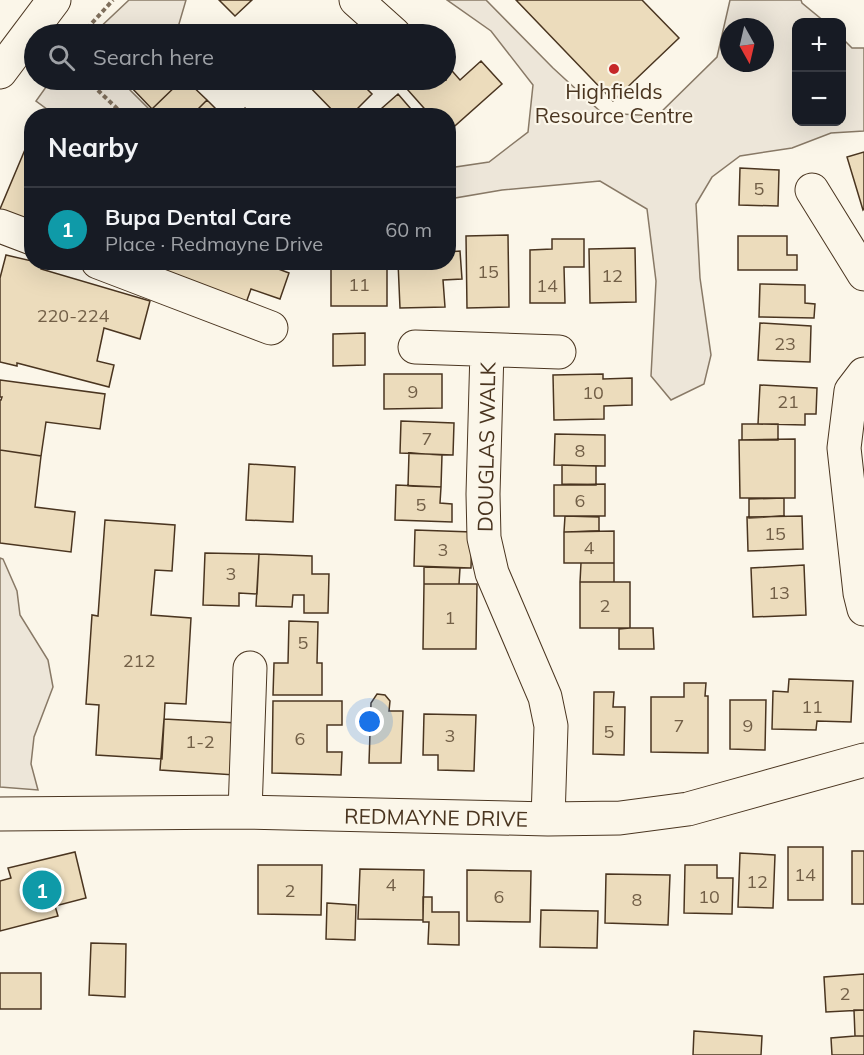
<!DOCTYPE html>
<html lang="en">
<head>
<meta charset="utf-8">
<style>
  :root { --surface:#171b24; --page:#20242c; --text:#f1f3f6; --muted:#9ea1a6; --line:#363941; --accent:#c62828 }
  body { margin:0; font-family:Mulish,sans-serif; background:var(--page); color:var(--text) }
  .controls { position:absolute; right:18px; top:18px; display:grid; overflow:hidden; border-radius:12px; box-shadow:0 6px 24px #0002 }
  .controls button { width:54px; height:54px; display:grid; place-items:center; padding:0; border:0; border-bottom:2px solid var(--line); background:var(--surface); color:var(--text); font:30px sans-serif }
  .compass { position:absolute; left:720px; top:18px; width:54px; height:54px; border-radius:50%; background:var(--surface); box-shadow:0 6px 24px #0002; rotate:172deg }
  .you { position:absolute; left:370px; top:722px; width:21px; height:21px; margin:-15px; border:4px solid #fff; border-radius:50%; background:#1a73e8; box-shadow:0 0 0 9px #1a73e833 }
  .badge { display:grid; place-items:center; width:39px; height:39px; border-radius:50%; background:var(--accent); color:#fff; font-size:20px; font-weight:700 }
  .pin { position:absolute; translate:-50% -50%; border:3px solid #fff; box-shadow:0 2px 6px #0006 }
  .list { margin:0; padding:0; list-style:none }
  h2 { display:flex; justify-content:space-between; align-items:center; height:78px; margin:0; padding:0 24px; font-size:26px }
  h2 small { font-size:20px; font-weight:400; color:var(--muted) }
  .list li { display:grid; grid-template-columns:39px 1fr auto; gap:18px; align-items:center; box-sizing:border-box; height:84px; padding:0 24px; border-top:2px solid var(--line) }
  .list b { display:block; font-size:22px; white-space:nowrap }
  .list p { margin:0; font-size:20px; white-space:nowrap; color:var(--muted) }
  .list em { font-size:20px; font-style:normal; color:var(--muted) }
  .icon { flex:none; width:33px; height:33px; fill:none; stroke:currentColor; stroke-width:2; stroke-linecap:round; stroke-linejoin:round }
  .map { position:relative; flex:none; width:864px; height:1055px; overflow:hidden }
  .search { position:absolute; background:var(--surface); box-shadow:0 6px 24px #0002; left:24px; top:24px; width:432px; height:66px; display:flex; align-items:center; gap:15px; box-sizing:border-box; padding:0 21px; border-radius:33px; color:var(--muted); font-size:22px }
  .panel { position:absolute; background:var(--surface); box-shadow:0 6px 24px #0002; left:24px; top:108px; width:432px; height:162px; border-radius:24px }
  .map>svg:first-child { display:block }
  .green { fill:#ede6d9; stroke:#887966; stroke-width:1.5; fill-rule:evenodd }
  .building { fill:#ecdcbc; stroke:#4a3520; stroke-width:1.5 }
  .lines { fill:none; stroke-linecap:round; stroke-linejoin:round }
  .minor-casing { stroke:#4a3520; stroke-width:35 }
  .major-casing { stroke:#4a3520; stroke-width:35 }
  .path { stroke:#7f6f5c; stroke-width:4; stroke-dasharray:4.5 3; stroke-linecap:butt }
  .minor { stroke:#fbf6e9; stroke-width:33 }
  .major { stroke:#fbf6e9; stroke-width:33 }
  .poi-dot { fill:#c62828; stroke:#fbf6e9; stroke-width:2 }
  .labels { text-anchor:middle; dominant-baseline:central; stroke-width:4.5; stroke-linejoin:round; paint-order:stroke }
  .number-label { font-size:18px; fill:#725f47 }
  .poi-label { font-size:21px; fill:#4a3520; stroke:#fbf6e9 }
  .street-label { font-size:21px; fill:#4a3520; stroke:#fbf6e9 }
</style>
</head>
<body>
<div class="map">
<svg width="864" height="1055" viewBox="0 0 864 1055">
  <rect width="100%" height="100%" fill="#fbf6e9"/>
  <path class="green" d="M 129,0 L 186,0 L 179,24 L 172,34 L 93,34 Z
    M 447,0 L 486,0 L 553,68 L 602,113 L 657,116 L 717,57 L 730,0 L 801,0 L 802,3 L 825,22 L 796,22 L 796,122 L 842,122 L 842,38 L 852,48 L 864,48 L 864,131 L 831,133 L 792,148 L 740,156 L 712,177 L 696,204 L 700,278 L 711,355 L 704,384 L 671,400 L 651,376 L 656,281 L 647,209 L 600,181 L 502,190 L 449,199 L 449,168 L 489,162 L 528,132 L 533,85 L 491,31 ZM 729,27 L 765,27 L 765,63 L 729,63 Z
    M 51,80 L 134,80 L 127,87 L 155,115 L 55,115 L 36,101 Z
    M 0,558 L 3,559 L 17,591 L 20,615 L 48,660 L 53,687 L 34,737 L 31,764 L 38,790 L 0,787 Z"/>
  <path class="building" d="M 219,0 L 252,0 L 235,16 Z
    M 516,0 L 642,0 L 679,38 L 613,101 Z
    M 481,61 L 502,84 L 448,132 L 448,116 L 431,116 L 399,80 L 446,80 L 446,64 L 460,80 Z
    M 137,80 L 182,80 L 152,109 L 130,86 Z
    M 182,80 L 186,80 L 207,100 L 191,116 L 159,116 L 152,109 Z
    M 303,80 L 358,80 L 372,94 L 350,116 L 338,116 Z
    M 398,94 L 417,116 L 373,116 Z
    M 207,100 L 223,116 L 191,116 Z
    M 245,108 L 252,116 L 237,116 Z
    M 32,133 L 32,222 L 0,209 Z
    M 864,152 L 864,209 L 863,210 L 847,157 Z
    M 740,168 L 779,170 L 778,206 L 739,205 Z
    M 508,235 L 509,307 L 467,308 L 466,236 Z
    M 738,236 L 787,236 L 787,255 L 797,255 L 797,270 L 738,270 Z
    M 552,239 L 584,239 L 584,267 L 564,267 L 565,303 L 530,303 L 530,250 L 552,249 Z
    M 635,248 L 636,302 L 590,303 L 589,249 Z
    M 460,251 L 462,279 L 443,280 L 445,307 L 400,308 L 398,262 L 448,262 L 448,252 Z
    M 6,255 L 32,261 L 32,262 L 42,264 L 41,269 L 150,301 L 140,339 L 104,328 L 97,361 L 114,365 L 109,387 L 17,363 L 17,366 L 0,362 L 0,278 Z
    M 165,262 L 260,262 L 289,273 L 280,299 L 251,289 L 246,303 L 161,273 Z
    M 331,262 L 387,262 L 387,306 L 331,306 Z
    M 760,284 L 805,285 L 805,303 L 815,304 L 814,318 L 759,317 Z
    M 760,323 L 811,326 L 810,362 L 758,360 Z
    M 365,333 L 365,365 L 333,366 L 333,334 Z
    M 384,374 L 442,374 L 442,408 L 384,409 Z
    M 603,374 L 603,379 L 632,378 L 632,405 L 604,406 L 604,419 L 554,420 L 553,375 Z
    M 0,380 L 105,394 L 100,429 L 46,422 L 41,456 L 0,450 L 0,400 L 1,400 L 2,397 L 0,397 Z
    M 760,385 L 817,388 L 816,414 L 805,414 L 805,425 L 758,424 Z
    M 401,421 L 454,423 L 453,455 L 400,453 Z
    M 742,424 L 778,424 L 778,440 L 742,440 Z
    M 555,434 L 605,435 L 605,466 L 554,465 Z
    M 795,439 L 795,498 L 740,498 L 739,440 Z
    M 0,450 L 41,456 L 35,507 L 75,512 L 71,552 L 0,543 Z
    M 409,453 L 442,455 L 441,487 L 408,486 Z
    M 249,464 L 295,467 L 293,522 L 246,520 Z
    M 562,465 L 596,466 L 596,485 L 562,484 Z
    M 605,484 L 605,516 L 554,516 L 554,485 Z
    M 396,485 L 441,487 L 440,503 L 452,504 L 452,522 L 395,520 Z
    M 784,498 L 784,516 L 749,518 L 749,499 Z
    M 565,516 L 599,517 L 599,531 L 564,532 Z
    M 802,516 L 803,549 L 748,551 L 747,517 Z
    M 105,520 L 175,525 L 172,571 L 155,570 L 151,615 L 191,618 L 186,704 L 165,703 L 162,759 L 96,755 L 99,705 L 86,704 L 92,615 L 98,616 Z
    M 415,530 L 472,532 L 471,568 L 414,566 Z
    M 614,531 L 614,563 L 564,563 L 564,532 Z
    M 205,553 L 259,554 L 257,594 L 239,593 L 239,606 L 203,605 Z
    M 259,554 L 312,556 L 312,574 L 329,574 L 328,613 L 304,613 L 304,595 L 293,595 L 292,607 L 256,606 Z
    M 581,563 L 614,563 L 614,582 L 580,582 Z
    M 804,565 L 806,615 L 753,617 L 751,568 Z
    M 424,567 L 460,568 L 459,584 L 424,584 Z
    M 580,582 L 630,582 L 630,628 L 580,628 Z
    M 424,584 L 477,584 L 476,649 L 423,649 Z
    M 289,621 L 318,622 L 317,663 L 322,663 L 322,695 L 273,695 L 274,663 L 288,663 Z
    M 630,628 L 653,628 L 654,649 L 619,649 L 619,629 Z
    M 789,679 L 853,681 L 851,722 L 817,721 L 816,730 L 772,729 L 773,691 L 788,692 Z
    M 684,683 L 706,683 L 705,696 L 708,696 L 708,753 L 651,752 L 651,697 L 684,697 Z
    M 594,692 L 614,692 L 613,707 L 625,707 L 624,755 L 593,754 Z
    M 377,694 L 385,695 L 390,701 L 389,711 L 403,711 L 401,763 L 369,763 L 371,703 Z
    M 730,700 L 766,700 L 765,750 L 730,749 Z
    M 273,701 L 342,701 L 342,725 L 327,725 L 327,752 L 342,752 L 341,775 L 272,773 Z
    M 424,714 L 476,715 L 474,771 L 438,770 L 438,755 L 423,755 Z
    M 164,719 L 238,723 L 235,775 L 160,770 Z
    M 788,847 L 823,847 L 823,900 L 788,900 Z
    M 852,851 L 864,851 L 864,904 L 852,904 Z
    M 75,852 L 86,898 L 55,906 L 58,916 L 0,931 L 0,881 L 11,878 L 8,868 Z
    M 740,853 L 775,855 L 773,908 L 738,907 Z
    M 258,865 L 322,865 L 321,915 L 258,914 Z
    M 685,865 L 717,865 L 717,878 L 733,878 L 732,914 L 684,913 Z
    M 360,869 L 424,870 L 423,920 L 358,919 Z
    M 467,870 L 531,871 L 530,922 L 467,921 Z
    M 606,874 L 670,875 L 668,925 L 605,923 Z
    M 423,897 L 432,897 L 432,912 L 459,912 L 459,945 L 428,944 L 429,922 L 423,922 Z
    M 327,903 L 356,905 L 355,940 L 326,939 Z
    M 541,910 L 598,911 L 597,948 L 540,947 Z
    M 91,943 L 126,944 L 125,997 L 89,995 Z
    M 0,973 L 41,973 L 41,1009 L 0,1009 Z
    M 864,974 L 864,1010 L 826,1012 L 824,977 Z
    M 854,1010 L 864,1010 L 864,1036 L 855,1036 Z
    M 694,1031 L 762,1036 L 761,1055 L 693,1055 Z
    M 855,1036 L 864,1036 L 864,1055 L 832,1055 L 831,1038 Z"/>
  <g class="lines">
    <defs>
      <path id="minor" d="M 356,0 L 394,34
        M 812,190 L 864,274
        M 0,226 L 32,238
        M 98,262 L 271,328
        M 415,347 L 559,352
        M 487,350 L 483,494 L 484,538 L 492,573 L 545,697 L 551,726 L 548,819
        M 864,374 L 851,391 L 844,448 L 860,593 L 864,609
        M 245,812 L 250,668
        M 0,814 L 245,812 L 548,819 L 620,818 L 688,809 L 864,760"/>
      <path id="major" d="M 0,72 L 54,0"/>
    </defs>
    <use href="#minor" class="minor-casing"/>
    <use href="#major" class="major-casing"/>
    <path class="path" d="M 82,34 L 113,0
      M 87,80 L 125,116"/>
    <use href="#minor" class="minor"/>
    <use href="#major" class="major"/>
  </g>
  <circle class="poi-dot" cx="614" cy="69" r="6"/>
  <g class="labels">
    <g class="number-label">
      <text x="759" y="188">5</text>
      <text x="488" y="271">15</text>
      <text x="612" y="275">12</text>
      <text x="359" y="284">11</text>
      <text x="547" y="285">14</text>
      <text x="73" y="315">220-224</text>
      <text x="785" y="343">23</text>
      <text x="413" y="391">9</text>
      <text x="593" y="392">10</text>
      <text x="788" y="401">21</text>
      <text x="427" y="438">7</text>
      <text x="580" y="450">8</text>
      <text x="580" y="500">6</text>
      <text x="421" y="504">5</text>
      <text x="775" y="533">15</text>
      <text x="589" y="547">4</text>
      <text x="443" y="549">3</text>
      <text x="231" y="573">3</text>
      <text x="779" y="592">13</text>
      <text x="605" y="605">2</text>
      <text x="450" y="617">1</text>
      <text x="303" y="642">5</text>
      <text x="139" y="660">212</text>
      <text x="812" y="706">11</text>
      <text x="679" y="725">7</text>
      <text x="748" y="725">9</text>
      <text x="609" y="731">5</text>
      <text x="450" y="735">3</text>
      <text x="300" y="738">6</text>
      <text x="200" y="741">1-2</text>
      <text x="805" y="874">14</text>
      <text x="757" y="881">12</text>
      <text x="391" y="884">4</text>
      <text x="290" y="890">2</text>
      <text x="499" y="896">6</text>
      <text x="709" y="896">10</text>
      <text x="637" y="899">8</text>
      <text x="845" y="993">2</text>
    </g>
    <g class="poi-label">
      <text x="614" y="91">Highfields<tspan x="614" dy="24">Resource Centre</tspan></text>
    </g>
    <g class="street-label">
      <text transform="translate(486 447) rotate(-89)">DOUGLAS WALK</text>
      <text transform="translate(436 817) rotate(1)">REDMAYNE DRIVE</text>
    </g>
  </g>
</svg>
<div class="controls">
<button>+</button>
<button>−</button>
</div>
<svg class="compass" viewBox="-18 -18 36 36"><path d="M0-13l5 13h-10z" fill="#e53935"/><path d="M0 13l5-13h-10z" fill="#9ea1a6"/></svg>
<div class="you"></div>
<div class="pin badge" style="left:42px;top:890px;background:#0f9aa8">1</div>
<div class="search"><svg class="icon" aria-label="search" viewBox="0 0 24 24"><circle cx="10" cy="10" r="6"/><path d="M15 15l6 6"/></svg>Search here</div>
<section class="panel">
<h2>Nearby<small></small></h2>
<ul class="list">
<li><span class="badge" style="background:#0f9aa8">1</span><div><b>Bupa Dental Care</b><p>Place · Redmayne Drive</p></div><em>60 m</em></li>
</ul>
</section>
</div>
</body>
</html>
